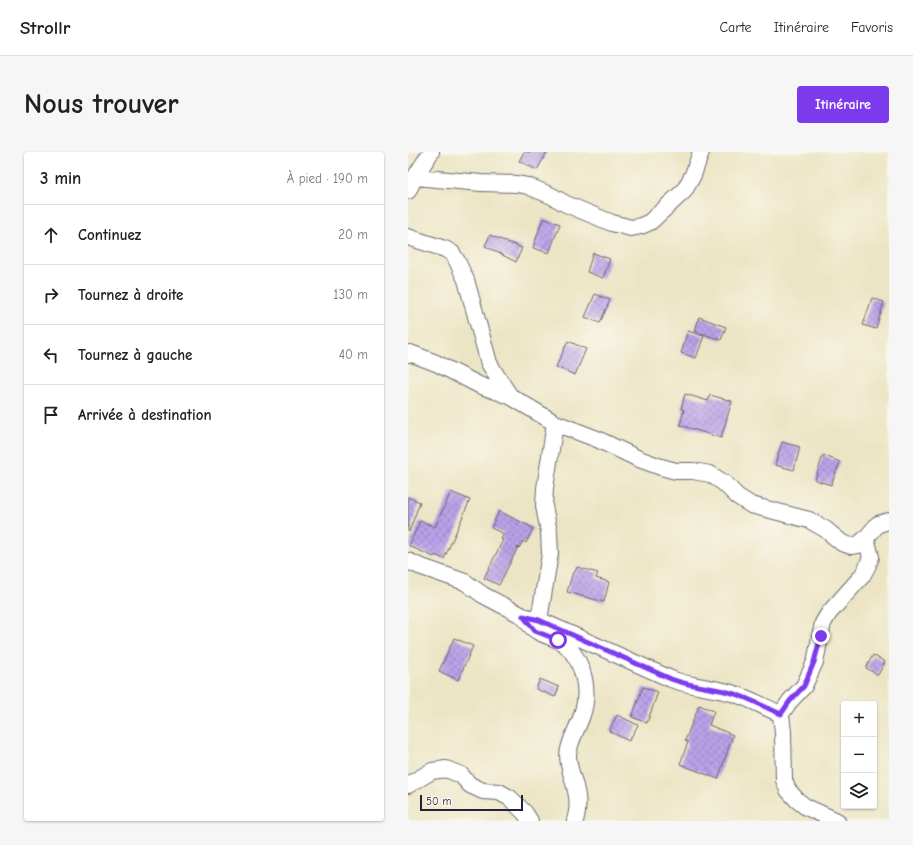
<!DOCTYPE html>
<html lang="fr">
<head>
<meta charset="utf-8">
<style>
  :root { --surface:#fff; --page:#f6f6f6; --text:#202124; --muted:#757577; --line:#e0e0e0; --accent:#7c3aed }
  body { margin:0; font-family:"Comic Neue",sans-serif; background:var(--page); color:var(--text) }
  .controls { position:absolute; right:12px; bottom:12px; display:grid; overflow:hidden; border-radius:4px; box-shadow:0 1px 3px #0004 }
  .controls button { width:36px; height:36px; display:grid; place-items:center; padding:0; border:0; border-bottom:1px solid var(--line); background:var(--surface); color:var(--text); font:20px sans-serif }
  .scale { position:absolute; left:12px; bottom:10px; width:103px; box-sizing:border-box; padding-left:4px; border:2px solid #22223b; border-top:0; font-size:11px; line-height:14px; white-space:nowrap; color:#22223b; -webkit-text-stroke:3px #fbf7ec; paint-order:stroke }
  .stop { position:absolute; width:12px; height:12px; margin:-9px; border:3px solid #7c3aed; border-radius:50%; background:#fff }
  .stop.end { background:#7c3aed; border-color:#fff; box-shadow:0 1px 4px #0008 }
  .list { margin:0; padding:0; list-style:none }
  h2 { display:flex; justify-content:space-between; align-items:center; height:52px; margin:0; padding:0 16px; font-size:17px }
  h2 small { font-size:13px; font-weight:400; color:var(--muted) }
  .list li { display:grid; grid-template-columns:26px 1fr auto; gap:12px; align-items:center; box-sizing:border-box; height:60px; padding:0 16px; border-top:1px solid var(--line) }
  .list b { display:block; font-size:15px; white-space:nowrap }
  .list em { font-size:13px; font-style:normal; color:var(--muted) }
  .icon { flex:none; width:22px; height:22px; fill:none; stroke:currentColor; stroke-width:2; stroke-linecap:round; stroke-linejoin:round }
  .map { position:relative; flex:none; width:481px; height:669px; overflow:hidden; border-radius:4px }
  header { display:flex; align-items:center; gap:24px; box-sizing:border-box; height:56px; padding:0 20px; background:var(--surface); border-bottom:1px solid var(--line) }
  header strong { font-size:19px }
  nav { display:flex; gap:22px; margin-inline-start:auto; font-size:14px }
  .intro { display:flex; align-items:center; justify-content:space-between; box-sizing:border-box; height:96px; padding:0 24px }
  h1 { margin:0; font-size:28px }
  .button { padding:10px 18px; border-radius:4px; background:var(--accent); color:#fff; font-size:14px; font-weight:700 }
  main { display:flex; gap:24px; padding:0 24px }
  aside { flex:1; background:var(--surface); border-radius:4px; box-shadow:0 1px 3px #0004 }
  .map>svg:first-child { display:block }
  .building { fill:url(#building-cross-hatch) }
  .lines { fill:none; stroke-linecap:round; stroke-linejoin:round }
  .minor-casing { stroke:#69666b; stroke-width:18 }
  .minor { stroke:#fff; stroke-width:16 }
  .route { stroke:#7c3aed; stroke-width:5 }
</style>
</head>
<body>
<header>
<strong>Strollr</strong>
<nav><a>Carte</a><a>Itinéraire</a><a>Favoris</a></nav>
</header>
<div class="intro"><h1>Nous trouver</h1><a class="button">Itinéraire</a></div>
<main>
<aside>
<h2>3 min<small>À pied · 190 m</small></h2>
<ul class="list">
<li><svg class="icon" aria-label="ahead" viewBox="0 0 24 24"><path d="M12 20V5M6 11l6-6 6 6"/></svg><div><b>Continuez</b></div><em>20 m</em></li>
<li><svg class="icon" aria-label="right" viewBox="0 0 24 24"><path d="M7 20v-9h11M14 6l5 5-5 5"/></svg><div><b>Tournez à droite</b></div><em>130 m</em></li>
<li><svg class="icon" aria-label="left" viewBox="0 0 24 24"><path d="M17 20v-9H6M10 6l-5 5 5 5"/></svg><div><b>Tournez à gauche</b></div><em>40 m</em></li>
<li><svg class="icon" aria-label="arrive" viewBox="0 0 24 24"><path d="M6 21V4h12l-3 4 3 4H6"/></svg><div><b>Arrivée à destination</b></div></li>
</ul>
</aside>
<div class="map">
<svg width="481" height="669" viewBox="0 0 481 669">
  <defs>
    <pattern id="building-cross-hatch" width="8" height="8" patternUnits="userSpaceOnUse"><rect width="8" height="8" fill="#baa3e9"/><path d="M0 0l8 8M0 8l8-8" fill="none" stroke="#9784be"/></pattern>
  </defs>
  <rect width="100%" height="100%" fill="#fbf7ec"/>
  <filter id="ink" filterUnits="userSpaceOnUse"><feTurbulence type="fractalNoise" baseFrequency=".025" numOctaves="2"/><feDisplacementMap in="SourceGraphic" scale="8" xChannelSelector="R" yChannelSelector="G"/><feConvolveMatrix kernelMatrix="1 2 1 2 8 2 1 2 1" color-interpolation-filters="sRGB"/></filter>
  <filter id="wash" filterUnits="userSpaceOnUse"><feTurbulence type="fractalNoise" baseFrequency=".012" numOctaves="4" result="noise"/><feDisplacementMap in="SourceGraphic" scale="16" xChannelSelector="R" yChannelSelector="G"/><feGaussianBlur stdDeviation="0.9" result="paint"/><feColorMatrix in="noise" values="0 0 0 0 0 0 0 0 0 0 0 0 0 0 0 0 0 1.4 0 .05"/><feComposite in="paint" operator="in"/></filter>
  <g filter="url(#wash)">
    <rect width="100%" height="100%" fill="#ece5c5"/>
    <g id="blocks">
      <path class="building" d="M 116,0 L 139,0 L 129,18 L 111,9 Z
        M 135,66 L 152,72 L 141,101 L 125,96 Z
        M 82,83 L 114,96 L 108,110 L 77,94 Z
        M 185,101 L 202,107 L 195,126 L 179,120 Z
        M 187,142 L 202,148 L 192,171 L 177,165 Z
        M 464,146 L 476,150 L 468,177 L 455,173 Z
        M 291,165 L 318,175 L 313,188 L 287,179 Z
        M 280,179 L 296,184 L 288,206 L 273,201 Z
        M 160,189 L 178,197 L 167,223 L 148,215 Z
        M 277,242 L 300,249 L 302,243 L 324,249 L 313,286 L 272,273 L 276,258 L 273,257 Z
        M 374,290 L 392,295 L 386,318 L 367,313 Z
        M 415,303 L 432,310 L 423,333 L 407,328 Z
        M 43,340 L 62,348 L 36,407 L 27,403 L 26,405 L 1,394 L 12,369 L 27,375 Z
        M 0,345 L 12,350 L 1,380 L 0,379 Z
        M 91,359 L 125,376 L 118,391 L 115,389 L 111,396 L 110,395 L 91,433 L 76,426 L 95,388 L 93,387 L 96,382 L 83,376 Z
        M 169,415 L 190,421 L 188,426 L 201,430 L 196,450 L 159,440 L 165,420 L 167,420 Z
        M 46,486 L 65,494 L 50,528 L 31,519 Z
        M 465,503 L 477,510 L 470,523 L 458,516 Z
        M 132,527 L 151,535 L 147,545 L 128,537 Z
        M 235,535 L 250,540 L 239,571 L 224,565 Z
        M 291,553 L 306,559 L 301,573 L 325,583 L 310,627 L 272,612 L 280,590 L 277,589 Z
        M 209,563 L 230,573 L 221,589 L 201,579 Z"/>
    </g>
  </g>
  <g filter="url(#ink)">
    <use href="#blocks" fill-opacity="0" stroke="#69666b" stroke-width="1"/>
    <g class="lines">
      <defs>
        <path id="minor" d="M 7,25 L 73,31 L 109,32 L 120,34 L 144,44 L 158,52 L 204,71 L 223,76 L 233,74 L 242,70 L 276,39 L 285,23 L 293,0
          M 0,39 L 7,25 L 23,0
          M 0,85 L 37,97 L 44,101 L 49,109 L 58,128 L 81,211 L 88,223 L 102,244 L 147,271 L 189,287 L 231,307 L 253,315 L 268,319 L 285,319 L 302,322 L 316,331 L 329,344 L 343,353 L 401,368 L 417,377 L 434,391 L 443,394 L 450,393 L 458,386 L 470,372 L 481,369
          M 0,202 L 2,201 L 28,211 L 71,233 L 102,244
          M 0,409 L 11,414 L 57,430 L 75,443 L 115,464 L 131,468 L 263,527 C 283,535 306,535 327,542 C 343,547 358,556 373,562
          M 115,464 C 119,469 123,476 129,479 C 139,485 151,486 159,494 C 176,511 182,540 174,563 C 170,576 161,589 160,603 C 160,611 162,617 164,624 C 169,640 172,653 167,669
          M 131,468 L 142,402 L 141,380 L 136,354 L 137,336 L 147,271
          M 0,633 L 24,619 L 38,617 L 53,623 L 62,633 L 75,639 L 91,640 L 102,646 L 117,661 L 122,669
          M 429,669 L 398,655 L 389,648 L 380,638 L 376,628 L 375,580 L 373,562 L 382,549 L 396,534 L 407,510 L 415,471 L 421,461 L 454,424 L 459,415 L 463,405 L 458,386"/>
      </defs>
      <use href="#minor" class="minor-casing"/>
      <use href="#minor" class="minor"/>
    </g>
  </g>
  <g class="lines" filter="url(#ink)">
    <path class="route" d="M 150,488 L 127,479 L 115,464 L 131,468 L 263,527 C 283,535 306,535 327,542 C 343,547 358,556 373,562 L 382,549 L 396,534 L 406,510 L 413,484"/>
  </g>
</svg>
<div class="controls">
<button>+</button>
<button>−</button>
<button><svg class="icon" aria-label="layers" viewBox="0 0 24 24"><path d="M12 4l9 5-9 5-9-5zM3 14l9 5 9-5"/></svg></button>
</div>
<div class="scale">50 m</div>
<div class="stop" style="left:150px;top:488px"></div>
<div class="stop end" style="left:413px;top:484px"></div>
</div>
</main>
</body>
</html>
